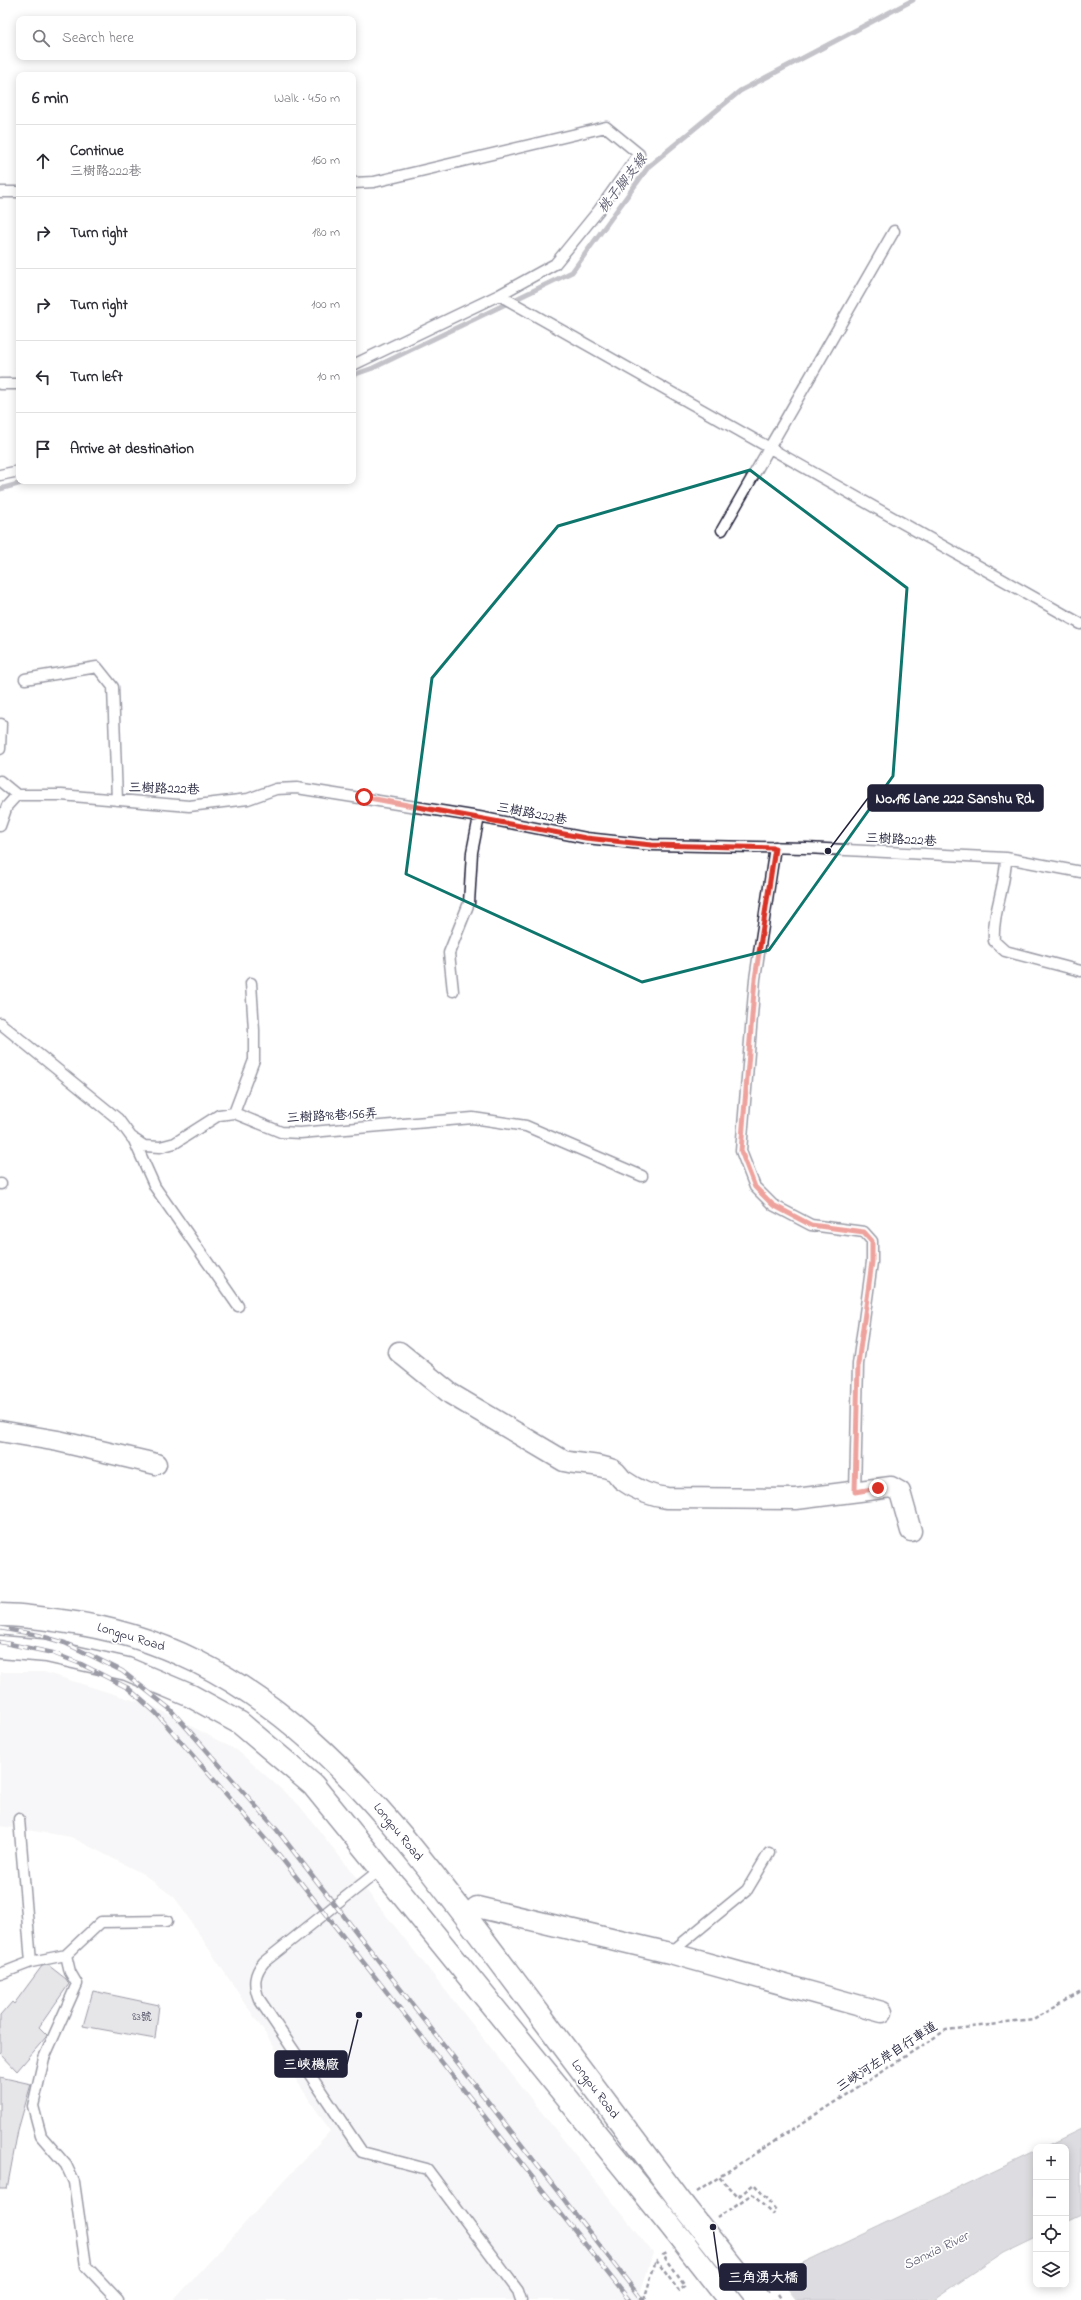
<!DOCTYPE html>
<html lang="en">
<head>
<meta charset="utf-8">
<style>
  :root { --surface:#fff; --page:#f7f7f7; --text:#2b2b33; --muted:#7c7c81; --line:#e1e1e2 }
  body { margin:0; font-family:"Indie Flower","LXGW WenKai TC",sans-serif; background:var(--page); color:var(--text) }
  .controls { position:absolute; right:12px; bottom:12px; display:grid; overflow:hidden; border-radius:8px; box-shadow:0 2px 10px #0003 }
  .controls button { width:36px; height:36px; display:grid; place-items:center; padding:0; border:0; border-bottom:1px solid var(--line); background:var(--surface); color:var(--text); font:20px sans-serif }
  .stop { position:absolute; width:12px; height:12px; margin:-9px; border:3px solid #d93025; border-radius:50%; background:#fff }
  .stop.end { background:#d93025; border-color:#fff; box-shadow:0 1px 4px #0008 }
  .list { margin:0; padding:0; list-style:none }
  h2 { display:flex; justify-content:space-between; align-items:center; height:52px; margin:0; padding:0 16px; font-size:17px }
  h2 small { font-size:13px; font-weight:400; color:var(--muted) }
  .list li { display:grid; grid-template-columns:26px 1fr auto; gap:12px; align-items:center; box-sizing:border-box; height:72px; padding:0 16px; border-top:1px solid var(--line) }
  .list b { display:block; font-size:15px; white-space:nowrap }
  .list p { margin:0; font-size:13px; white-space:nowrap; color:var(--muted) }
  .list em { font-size:13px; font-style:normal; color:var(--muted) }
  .icon { flex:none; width:22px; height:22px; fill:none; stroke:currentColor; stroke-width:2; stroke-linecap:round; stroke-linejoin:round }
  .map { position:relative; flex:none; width:1081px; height:2300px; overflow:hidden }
  .search { position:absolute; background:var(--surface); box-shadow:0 2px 10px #0003; left:16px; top:16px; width:340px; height:44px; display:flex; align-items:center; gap:10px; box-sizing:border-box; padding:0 14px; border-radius:8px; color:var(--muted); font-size:15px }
  .panel { position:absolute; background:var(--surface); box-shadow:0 2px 10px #0003; left:16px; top:72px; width:340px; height:412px; border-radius:8px }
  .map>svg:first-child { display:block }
  .built { fill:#eeeef1 }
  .water { fill:#b4b4bc; stroke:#7a7a88 }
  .pier { fill:#fff }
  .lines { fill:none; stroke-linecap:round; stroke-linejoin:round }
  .stream { stroke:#7a7a88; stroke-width:5 }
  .building { fill:#c8c8cf; stroke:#22223b }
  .service-casing { stroke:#22223b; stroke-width:13 }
  .minor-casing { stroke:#22223b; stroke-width:23 }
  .tertiary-casing { stroke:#22223b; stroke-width:25 }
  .path { stroke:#22223b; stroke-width:2.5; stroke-dasharray:4 3; stroke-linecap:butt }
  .service { stroke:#fff; stroke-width:10 }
  .minor { stroke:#fff; stroke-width:20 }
  .tertiary { stroke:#fff; stroke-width:22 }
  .rail-casing { stroke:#22223b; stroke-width:4.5 }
  .rail { stroke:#fff; stroke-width:3; stroke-dasharray:9; stroke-linecap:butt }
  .tertiary-bridge-casing { stroke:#22223b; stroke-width:25; stroke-linecap:butt }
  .path-bridge { stroke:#22223b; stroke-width:2.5; stroke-dasharray:4 3; stroke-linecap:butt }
  .tertiary-bridge { stroke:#fff; stroke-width:22 }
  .route { stroke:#d93025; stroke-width:5 }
  .marked { fill:none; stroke:#0f766e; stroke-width:3; stroke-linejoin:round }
  .labels { text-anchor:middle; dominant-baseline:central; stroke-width:3.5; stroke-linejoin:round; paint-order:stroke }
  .number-label { font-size:11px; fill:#4c4c60 }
  .street-label { font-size:13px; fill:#22223b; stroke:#fff }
  .water-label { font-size:14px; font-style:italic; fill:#5c5c6f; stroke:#fff }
  .leader { fill:none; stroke:#22223b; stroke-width:1.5 }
  .callout-dot { fill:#22223b; stroke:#fff; stroke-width:1.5 }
  .callout { fill:#22223b; stroke:#22223b; stroke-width:1.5 }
  .callout-label { font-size:14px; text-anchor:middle; font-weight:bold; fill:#fff }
</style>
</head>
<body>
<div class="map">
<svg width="1081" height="2300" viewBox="0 0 1081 2300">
  <rect width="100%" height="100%" fill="#fff"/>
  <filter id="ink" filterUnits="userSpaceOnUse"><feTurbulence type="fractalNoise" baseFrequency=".025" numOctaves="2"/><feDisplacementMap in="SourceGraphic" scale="8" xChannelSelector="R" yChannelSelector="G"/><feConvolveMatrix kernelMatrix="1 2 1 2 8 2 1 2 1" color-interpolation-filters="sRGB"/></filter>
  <g filter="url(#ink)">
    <path class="built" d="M 0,1672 L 44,1672 L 155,1707 L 238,1751 L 299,1805 L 653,2253 L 638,2300 L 174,2300 L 330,2131 L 175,1898 L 143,1874 L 71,1837 L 0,1826 Z"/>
    <path class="water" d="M 1081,2129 L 1081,2215 L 1066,2222 L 1066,2147 L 1044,2147 Z
      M 1036,2151 L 1036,2237 L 1005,2252 L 933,2300 L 757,2300 L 788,2270 Z"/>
    <path class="pier" d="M 778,2277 L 796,2300 L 755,2300 Z"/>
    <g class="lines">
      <path class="stream" d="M 353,375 L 373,368 L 572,272 L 649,166 L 740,91 L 913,0
        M 0,489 L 29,481"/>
    </g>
    <path class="building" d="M 48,1965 L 66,1979 L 69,1984 L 39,2027 L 47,2035 L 46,2037 L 17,2071 L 0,2053 L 0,2016 L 12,2002 L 14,2004 L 42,1966 Z
      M 93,1991 L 159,2005 L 155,2039 L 83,2026 Z
      M 0,2077 L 31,2084 L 18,2130 L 7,2189 L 0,2189 Z"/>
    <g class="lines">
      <defs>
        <path id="service" d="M 353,183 L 374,182 L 606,127 L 639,154 L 599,210 L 555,264 L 499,295 L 353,365
          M 0,192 L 19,192
          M 499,295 L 1081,624
          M 0,384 L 19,384
          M 0,475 L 19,471
          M 722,530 L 894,231
          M 25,679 L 97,667 L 113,687 L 117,800
          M 0,749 L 1,724
          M 0,781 L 17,795
          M 0,826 L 7,806 L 17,795 L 61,795 L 189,806 L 248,799 L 276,789 L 297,788 L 479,817 L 586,838 L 652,845 L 806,848 L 1006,858 L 1081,872
          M 775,847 L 755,979 L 741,1151 L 755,1187 L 773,1205 L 811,1225 L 864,1232 L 872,1241 L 872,1262 L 858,1364 L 855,1492
          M 1006,858 C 1006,886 992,913 994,941 L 1005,951 L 1081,971
          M 453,991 L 449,953 L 469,903 L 472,852 L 479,817
          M 0,1023 L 118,1119 L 132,1138 L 144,1146 L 160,1147 L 175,1143 L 219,1115 L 234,1113 L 281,1132 L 300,1133 L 473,1118 L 526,1126 L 642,1176
          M 234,1113 L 254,1060 L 254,1030 L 251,983
          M 133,1138 L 155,1187 L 238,1306
          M 0,1184 L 1,1184
          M 19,1819 L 31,1962
          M 381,1869 L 264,1962 C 254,1974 253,1984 259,1999 L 362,2152 L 427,2169 L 518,2291 L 521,2300
          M 670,1953 L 747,1890 L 769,1853
          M 66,1955 L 70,1972 L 77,1984 L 44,2058 L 33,2106 L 41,2136 L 66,2165 L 74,2182 L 86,2266 L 118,2300
          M 0,1974 L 31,1962 L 66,1955 L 101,1922 L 167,1921"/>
        <path id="minor" d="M 399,1352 L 451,1394 L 564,1461 C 581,1465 597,1463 613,1470 C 618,1473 619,1478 624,1481 C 638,1491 650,1496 667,1498 L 796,1499 L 891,1487 L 900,1492 L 911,1531
          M 0,1431 L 58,1441 L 156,1464
          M 466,1917 L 477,1907 L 670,1953 L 882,2012"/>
        <path id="tertiary" d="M 0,1615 C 20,1615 41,1618 61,1621 C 271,1647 389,1815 507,1971 C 565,2049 624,2127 683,2205
          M 0,1647 L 47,1651 L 127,1669 L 191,1696 L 240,1723 L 313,1785 L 667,2221"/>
      </defs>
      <use href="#service" class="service-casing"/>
      <use href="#minor" class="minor-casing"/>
      <use href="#tertiary" class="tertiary-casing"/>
      <path class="path" d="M 697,2192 L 719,2177
        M 717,2218 L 752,2194 L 772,2214 L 776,2210 L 754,2184 L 738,2197 L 719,2177 L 946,2030 L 1033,2020 L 1081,1992
        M 644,2300 L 656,2260 L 679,2291 L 685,2286 L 663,2255 L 667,2253"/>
      <use href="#service" class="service"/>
      <use href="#minor" class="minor"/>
      <use href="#tertiary" class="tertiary"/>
      <defs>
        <path id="rail" d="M 0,1628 L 38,1635 L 65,1643 L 94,1657 L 122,1671 L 170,1709 L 277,1830 L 642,2300
          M 0,1642 L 53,1653 L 81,1664 L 128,1688 L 156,1713 L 279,1855 L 629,2300"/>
      </defs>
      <use href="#rail" class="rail-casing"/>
      <use href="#rail" class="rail"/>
      <defs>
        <path id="tertiary-bridge" d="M 683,2205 L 759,2300
          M 667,2221 L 729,2300"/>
      </defs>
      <use href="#tertiary-bridge" class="tertiary-bridge-casing"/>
      <path class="path-bridge" d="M 778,2294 L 782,2300"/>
      <use href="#tertiary-bridge" class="tertiary-bridge"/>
    </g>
  </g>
  <g class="lines" filter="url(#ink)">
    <path class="route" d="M 364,797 L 586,838 L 652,845 L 775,848 L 755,979 L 741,1151 L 755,1187 L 773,1205 L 811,1225 L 864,1232 L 872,1241 L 872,1262 L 858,1364 L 855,1492 L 878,1488"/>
  </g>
  <path d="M0 0H1081V2300H0ZM 750,470 L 907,588 L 893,776 L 769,950 L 642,982 L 406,874 L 432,678 L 558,526 Z" fill="#fff" fill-opacity=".55" fill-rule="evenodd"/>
  <path class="marked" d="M 750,470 L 907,588 L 893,776 L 769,950 L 642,982 L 406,874 L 432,678 L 558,526 Z"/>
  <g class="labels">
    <g class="number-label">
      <text x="142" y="2017">83號</text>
    </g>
    <g class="street-label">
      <text transform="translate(164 789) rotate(2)">三樹路222巷</text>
      <text transform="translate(532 814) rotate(11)">三樹路222巷</text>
      <text transform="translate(901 840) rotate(3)">三樹路222巷</text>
      <text transform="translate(332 1116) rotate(-3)">三樹路98巷156弄</text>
      <text transform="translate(131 1637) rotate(17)">Longpu Road</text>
      <text transform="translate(398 1832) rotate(51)">Longpu Road</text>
      <text transform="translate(887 2057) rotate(-33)">三峽河左岸自行車道</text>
      <text transform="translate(595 2089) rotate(53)">Longpu Road</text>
    </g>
    <g class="water-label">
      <text transform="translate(623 184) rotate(-52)">桃子腳支線</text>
      <text transform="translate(936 2251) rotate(-26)">Sanxia River</text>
    </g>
  </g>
  <path class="leader" d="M828 851L868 798M359 2015L347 2064M713 2227L720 2277"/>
  <g class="callout-dot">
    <circle cx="828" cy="851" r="4"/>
    <circle cx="359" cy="2015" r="4"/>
    <circle cx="713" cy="2227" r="4"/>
  </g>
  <g class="callout">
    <rect x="868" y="785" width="175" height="26" rx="4"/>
    <rect x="275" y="2051" width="72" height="26" rx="4"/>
    <rect x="720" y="2264" width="86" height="26" rx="4"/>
  </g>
  <g class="callout-label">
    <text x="955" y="803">No.196 Lane 222 Sanshu Rd.</text>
    <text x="311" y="2069">三峽機廠</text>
    <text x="763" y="2282">三角湧大橋</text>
  </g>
</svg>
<div class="controls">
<button>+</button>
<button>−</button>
<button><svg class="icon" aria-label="locate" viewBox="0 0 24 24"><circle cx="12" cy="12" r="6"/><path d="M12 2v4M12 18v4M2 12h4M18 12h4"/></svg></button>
<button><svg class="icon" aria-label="layers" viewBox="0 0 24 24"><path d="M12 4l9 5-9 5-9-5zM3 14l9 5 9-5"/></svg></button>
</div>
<div class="stop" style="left:364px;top:797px"></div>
<div class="stop end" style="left:878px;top:1488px"></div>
<div class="search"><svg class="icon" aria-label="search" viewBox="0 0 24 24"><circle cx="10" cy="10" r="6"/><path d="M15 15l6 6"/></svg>Search here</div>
<section class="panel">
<h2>6 min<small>Walk · 450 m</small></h2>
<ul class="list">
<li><svg class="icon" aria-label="ahead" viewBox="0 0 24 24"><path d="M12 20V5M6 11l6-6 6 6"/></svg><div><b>Continue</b><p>三樹路222巷</p></div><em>160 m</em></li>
<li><svg class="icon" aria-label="right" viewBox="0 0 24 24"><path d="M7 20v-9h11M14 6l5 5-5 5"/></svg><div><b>Turn right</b></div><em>180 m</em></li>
<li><svg class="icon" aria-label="right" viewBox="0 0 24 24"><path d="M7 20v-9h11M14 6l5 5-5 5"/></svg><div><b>Turn right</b></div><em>100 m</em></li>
<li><svg class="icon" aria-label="left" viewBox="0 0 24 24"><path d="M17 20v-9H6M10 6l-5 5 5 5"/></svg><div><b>Turn left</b></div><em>10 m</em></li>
<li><svg class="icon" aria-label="arrive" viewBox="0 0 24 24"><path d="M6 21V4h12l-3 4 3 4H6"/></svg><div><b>Arrive at destination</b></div></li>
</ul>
</section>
</div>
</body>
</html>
